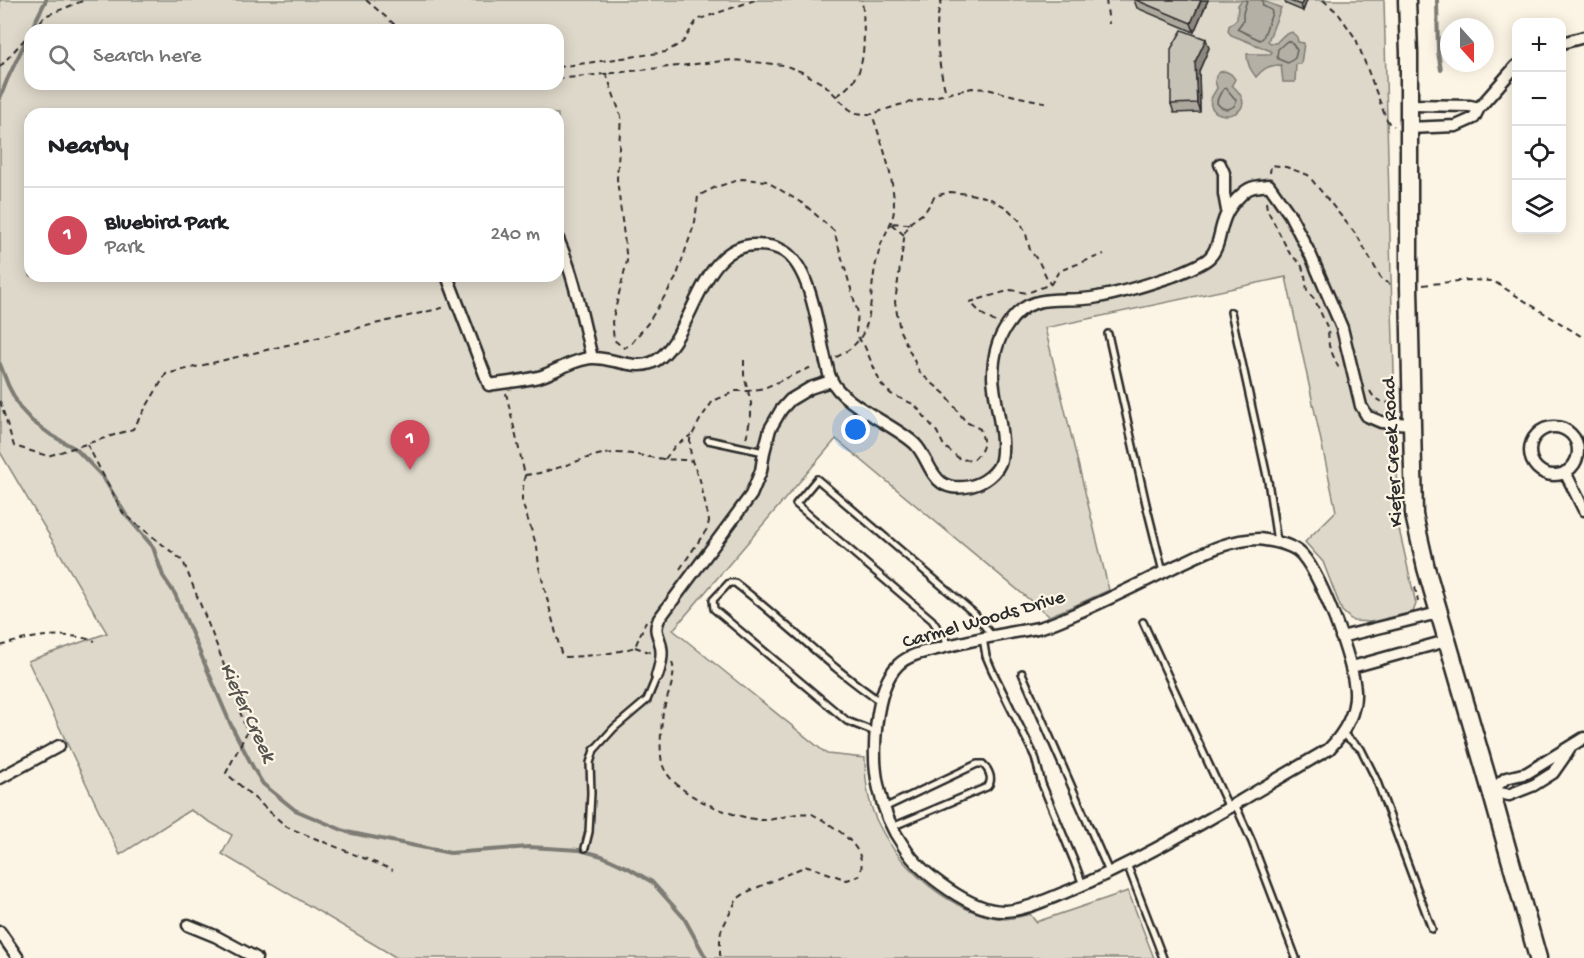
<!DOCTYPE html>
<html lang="en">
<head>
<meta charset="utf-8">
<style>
  :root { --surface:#fff; --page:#f6f6f6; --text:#202124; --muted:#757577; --line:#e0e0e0; --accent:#d1495b }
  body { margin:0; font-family:"Gochi Hand",sans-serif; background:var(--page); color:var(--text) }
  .controls { position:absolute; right:18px; top:18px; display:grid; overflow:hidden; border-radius:12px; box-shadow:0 3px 15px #0003 }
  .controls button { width:54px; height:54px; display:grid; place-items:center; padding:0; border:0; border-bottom:2px solid var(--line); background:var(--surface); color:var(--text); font:30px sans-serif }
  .compass { position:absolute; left:1440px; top:18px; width:54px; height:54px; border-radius:50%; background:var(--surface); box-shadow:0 3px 15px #0003; rotate:159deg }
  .you { position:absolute; left:856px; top:430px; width:21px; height:21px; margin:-15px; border:4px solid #fff; border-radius:50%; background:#1a73e8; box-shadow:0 0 0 9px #1a73e833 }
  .badge { display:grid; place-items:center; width:39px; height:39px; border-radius:50%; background:var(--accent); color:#fff; font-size:20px; font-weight:700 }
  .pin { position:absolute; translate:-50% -50px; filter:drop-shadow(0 2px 3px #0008) }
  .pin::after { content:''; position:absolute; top:32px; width:21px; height:18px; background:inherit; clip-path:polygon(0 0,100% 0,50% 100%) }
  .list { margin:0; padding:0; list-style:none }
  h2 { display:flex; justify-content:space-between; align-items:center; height:78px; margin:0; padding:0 24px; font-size:26px }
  h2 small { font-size:20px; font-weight:400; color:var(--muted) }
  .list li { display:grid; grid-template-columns:39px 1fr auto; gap:18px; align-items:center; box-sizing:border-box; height:96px; padding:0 24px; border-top:2px solid var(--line) }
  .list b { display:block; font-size:22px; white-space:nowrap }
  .list p { margin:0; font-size:20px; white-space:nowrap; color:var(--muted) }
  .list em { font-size:20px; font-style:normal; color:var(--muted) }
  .icon { flex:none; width:33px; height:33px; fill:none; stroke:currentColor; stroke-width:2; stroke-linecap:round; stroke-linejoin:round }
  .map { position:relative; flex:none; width:1584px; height:958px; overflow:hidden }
  .search { position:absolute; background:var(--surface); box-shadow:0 3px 15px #0003; left:24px; top:24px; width:540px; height:66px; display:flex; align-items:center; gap:15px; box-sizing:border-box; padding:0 21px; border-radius:18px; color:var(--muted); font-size:22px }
  .panel { position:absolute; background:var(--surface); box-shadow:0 3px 15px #0003; left:24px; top:108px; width:540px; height:174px; border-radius:18px }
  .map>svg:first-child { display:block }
  .green { fill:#ded8ca; stroke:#84827a; stroke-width:1.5; fill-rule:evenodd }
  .water { fill:#b4b0a5; stroke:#7d7b74; stroke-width:1.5 }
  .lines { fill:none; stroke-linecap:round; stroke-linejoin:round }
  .shore { stroke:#62605c; stroke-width:1.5 }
  .stream { stroke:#7d7b74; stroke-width:4 }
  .lane-casing { stroke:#2b2b2b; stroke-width:10 }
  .street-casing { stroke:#2b2b2b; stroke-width:15 }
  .secondary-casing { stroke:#2b2b2b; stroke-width:21 }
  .path { stroke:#2b2b2b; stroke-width:2; stroke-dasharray:6 4.5; stroke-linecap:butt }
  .lane { stroke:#fcf5e5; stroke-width:5 }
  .street { stroke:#fcf5e5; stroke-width:10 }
  .secondary { stroke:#fcf5e5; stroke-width:16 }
  .wall { fill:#aca89d; stroke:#2b2b2b; stroke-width:1.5 }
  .shaded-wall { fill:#8c8880; stroke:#2b2b2b; stroke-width:1.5 }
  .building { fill:#c8c3b7; stroke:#2b2b2b; stroke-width:1.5 }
  .labels { text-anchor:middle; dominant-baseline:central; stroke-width:4.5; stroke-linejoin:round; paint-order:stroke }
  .street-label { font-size:20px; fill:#2b2b2b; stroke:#fcf5e5 }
  .water-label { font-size:21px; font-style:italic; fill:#545350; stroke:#fcf5e5 }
</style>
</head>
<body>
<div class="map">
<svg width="1584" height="958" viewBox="0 0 1584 958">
  <rect width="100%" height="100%" fill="#fcf5e5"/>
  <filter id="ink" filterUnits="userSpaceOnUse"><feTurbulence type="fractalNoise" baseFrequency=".0167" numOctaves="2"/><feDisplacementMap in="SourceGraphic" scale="12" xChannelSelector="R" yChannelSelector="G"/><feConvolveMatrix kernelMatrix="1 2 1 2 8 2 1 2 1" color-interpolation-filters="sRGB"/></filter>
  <g filter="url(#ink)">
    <path class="green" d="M 0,0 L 1384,0 L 1391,277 L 1399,529 L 1416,604 L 1413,612 L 1371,622 L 1353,621 L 1342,611 L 1323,562 L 1305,542 L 1336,511 L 1286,277 L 1045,328 L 1109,590 L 1076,605 L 1049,616 L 836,439 L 673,630 L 827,754 L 865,758 C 865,781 868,805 879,825 C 901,870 952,913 1003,919 C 1012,919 1022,916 1030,914 L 1036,922 L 1128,891 L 1154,958 L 397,958 L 222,854 L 232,835 L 190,810 L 120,855 L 28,661 L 107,633 L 0,452 ZM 30,30 L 558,30 L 558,84 L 30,84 ZM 30,114 L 558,114 L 558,276 L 30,276 Z"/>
    <path class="water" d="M 1242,0 L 1261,0 L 1281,8 L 1268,41 L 1271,43 L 1276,43 L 1284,35 L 1292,32 L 1297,37 L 1298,42 L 1304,43 L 1301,64 L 1296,64 L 1295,82 L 1283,82 L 1281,65 C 1269,65 1264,68 1256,77 C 1250,69 1247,64 1247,54 L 1270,54 L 1272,52 L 1271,51 L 1231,35 L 1228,31 L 1229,26 L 1237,19 L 1238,5 Z
      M 1225,71 L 1231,74 L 1235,79 L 1232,85 C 1235,88 1239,92 1241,96 C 1251,114 1218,123 1211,106 C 1209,98 1214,94 1217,88 L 1215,81 L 1216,76 L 1220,72 Z"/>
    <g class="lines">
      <path class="shore" d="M 1247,0 L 1243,13 L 1243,21 L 1237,29 L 1260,40 L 1263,38 L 1272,13 L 1271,10 L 1263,6 L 1262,0
        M 1287,41 L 1291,42 L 1297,50 L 1295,58 L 1288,63 L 1278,59 L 1277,56 L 1278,49 Z
        M 1226,88 L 1236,100 L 1235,105 C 1229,111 1222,110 1217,103 C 1217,98 1222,89 1226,88 Z"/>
      <path class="stream" d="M 1437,0 L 1438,52 L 1441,70
        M 31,30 L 46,0
        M 0,98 L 7,80 L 30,32
        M 0,364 L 8,385 L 20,408 L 32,421 L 51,435 L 76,449 L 103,477 L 126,515 L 153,547 L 163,576 L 175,594 L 230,723 L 255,771 L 263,784 L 295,810 L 347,832 L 450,853 L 529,847 L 580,850 L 602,856 L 630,869 L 652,882 L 684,918 L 706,958"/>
      <defs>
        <path id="lane" d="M 1231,312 L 1268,481 L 1277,542
          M 1108,334 L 1146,504 L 1163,572
          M 708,440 L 764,452
          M 1143,622 L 1229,808
          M 983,638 L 986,656 L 992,670 L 1035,757 L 1042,784 L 1074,861 L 1083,885
          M 949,645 L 932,620 L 796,504 L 817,479 L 975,614 L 992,636
          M 1022,673 L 1109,872
          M 875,732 L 847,721 L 714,609 L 713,600 L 729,583 L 735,583 C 785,621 829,667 881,702
          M 1343,734 L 1361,749 L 1376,779 L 1432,929
          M 1235,804 L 1252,842 L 1296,958
          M 884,808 L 977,764 L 983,764 C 989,770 994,780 987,787 L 892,827
          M 585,848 L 589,832 L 591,793 L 590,763 L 594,750 L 614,728 L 647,700 L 657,676
          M 1127,864 L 1163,958"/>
        <path id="street" d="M 1562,43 L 1584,37
          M 1479,108 L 1516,66
          M 1408,128 L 1456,126 L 1474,118 L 1479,108 L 1470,106 L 1409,105
          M 1220,164 L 1224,173 L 1224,194 L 1227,210
          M 558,239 C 575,277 582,318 592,358
          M 447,276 L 489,385 C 506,382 525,381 542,376 C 558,370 575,359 592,358 C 615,357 640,375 661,357 C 695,328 702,243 757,245 C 766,245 778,247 785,252 C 812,270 818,332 826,362 C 828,367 828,374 831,379 C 842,405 894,424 915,444 C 926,455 930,475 942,483 C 951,489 961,488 971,486 C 983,483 998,473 1001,460 C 1006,436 994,402 993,377 C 993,359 997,340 1007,326 C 1031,288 1062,305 1098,297 C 1123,293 1149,284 1173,276 C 1182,272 1204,264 1210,257 C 1217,250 1219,239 1221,230 C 1225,214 1230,205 1241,195 C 1244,192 1248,189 1251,188 C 1256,186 1263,186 1269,185 L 1290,215 L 1311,256 L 1342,328 L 1361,406 L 1367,416 L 1381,422 L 1412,424
          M1530 451a24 24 0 1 1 48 0a24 24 0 1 1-48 0Z
          M 1565,472 L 1584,510
          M 1259,539 C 1272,541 1287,543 1298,551 C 1319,567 1355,665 1355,692 C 1356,714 1344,733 1329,749 C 1298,767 1267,785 1237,803 C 1182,835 1129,865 1071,890 C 1050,898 1027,910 1005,911 C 972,912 921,874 904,847 C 892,830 883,809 879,789 C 871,757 874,689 898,665 C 908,655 924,652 937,649 C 959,643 982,638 1005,634 C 1017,631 1030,630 1042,627 C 1057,622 1072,615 1086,609 C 1118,595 1147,580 1178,565 C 1206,552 1227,540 1259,539 Z
          M 1341,637 L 1438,613
          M 1352,667 L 1446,641
          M 657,676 C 660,667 663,656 661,647 C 659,633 653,633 659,619 L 751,495 L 761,471 L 764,452 L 770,429 L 781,410 L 790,400 L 810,388 L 831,381
          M 0,778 L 59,746
          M 1491,791 L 1506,778 L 1527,773 L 1584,738
          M 1491,791 L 1509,795 L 1534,785 L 1553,773 L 1569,750
          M 188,925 L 215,936 L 256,958
          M 0,932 L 18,958"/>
        <path id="secondary" d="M 1407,0 L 1409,53 L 1409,287 L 1414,515 L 1426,568 L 1491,791 L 1538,958"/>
      </defs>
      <use href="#lane" class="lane-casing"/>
      <use href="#street" class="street-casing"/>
      <use href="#secondary" class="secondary-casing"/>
      <path class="path" d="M 366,0 L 401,30
        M 942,0 C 932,24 939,68 946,93
        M 1106,0 L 1109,24
        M 1323,0 L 1338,13 L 1356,39 L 1386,118 L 1389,123 L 1394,126
        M 33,30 L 45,16 L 85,0
        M 0,67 L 30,33
        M 558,67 L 666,52 L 683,42 L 697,20 L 755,0
        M 606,73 L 621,116 L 617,179 L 627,261 L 612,322 L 614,340 L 624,348 L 631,344 L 648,323 L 676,278 L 695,222 L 698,196 L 716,187 L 742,179 L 766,181 L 805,205 L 834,231 L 858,313 L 856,332 L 859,339 L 864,345 L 881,384 L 891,394 L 915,405 L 937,432 L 944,446 L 961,460 L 974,459 C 985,448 985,444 980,429 L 966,422 L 945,394 L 920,373 L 900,331 L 895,302 L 905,232 L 911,222 L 925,212 L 935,196 L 950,192 L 970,194 L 989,198 L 1007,208 L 1020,221 L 1026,234 L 1030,250 L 1039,262 L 1050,284
        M 558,79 L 733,60 L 784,65 L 802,72 L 825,85 L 849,109 L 856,113 L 863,114 L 872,114 L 899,105 L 972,88 L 987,89 L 1019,97 L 1049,103
        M 837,96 C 845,90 856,81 859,71 C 866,53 864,20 862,0
        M 1270,173 L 1271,165 L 1286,167 L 1308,175 L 1358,237 L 1382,280 L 1394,286
        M 1266,202 L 1267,209 L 1290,254 L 1301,264 L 1305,275 L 1307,291 L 1315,300 L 1328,329 L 1329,346 L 1339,369
        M 904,235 L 890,223 L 910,224
        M 1423,285 L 1467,280 L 1493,281 L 1584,338
        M 995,322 L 982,314 L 970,302 L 1011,290 L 1027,293 L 1051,284 L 1059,271 L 1104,254
        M 836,357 C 875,339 868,309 874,274 C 875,265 878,256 880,247 C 884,234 894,222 894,208 C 894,175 882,144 872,114
        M 744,360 L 744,375 L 751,403 L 751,415 L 746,439
        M 1370,391 C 1376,403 1385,403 1397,403
        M 506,393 L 525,475 L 522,494 L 522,502 L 537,547 L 539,567 L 561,653 L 566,657 C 589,656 613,654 635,647 L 646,621
        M 0,401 L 14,446 L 48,456 L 133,429 L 166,374 L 446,307
        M 87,444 L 123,513 L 183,561 L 219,651 L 247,732 L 226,773 L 287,827 L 393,870
        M 665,459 L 675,446 L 691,435
        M 525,475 C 550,473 574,461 598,455 C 623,450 639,456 663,459 C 673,460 682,459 692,461
        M 680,569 L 707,529 L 709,521 L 700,480 L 692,461 L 690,449 L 690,439 L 701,418 L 713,401 L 736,391 L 748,391 L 764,388 L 814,366
        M 1415,587 L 1418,602
        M 0,646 C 31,636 63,631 95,641
        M 635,647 L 652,653
        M 672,662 C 678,680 663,701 662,720 C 661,733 659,755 663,766 C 674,795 733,818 762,820 C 778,821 793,811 812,814 C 832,825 872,848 859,876 L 847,880 L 808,866 L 799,869 L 747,892 L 737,899 L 721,931 L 720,938 L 720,958"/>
      <use href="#lane" class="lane"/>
      <use href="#street" class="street"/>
      <use href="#secondary" class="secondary"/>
    </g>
    <path class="wall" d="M 1134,0 L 1208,0 L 1194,32 L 1137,8 Z
      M 1284,0 L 1307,0 L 1303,11 L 1286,4 Z
      M 1209,48 L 1199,71 L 1200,112 L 1174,113 L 1171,104 Z"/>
    <path class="shaded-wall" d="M 1201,0 L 1208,0 L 1194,32 L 1191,23 Z
      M 1303,0 L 1307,0 L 1303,11 L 1301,5 Z
      M 1206,39 L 1209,48 L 1199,71 L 1200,112 L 1197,103 L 1195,62 Z"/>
    <path class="building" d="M 1136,0 L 1201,0 L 1191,23 Z
      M 1287,0 L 1303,0 L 1301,5 Z
      M 1182,30 L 1206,39 L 1195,62 L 1197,103 L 1171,104 L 1171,49 Z"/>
  </g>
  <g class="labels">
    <g class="street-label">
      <text transform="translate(1394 452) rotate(-93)">Kiefer Creek Road</text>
      <text transform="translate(984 621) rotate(-16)">Carmel Woods Drive</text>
    </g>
    <g class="water-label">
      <text transform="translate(246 713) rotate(65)">Kiefer Creek</text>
    </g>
  </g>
</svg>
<div class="controls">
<button>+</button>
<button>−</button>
<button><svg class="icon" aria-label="locate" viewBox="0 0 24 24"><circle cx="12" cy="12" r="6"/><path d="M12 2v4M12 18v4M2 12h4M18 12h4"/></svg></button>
<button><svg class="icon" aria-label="layers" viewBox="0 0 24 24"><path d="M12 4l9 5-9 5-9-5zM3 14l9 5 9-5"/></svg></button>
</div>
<svg class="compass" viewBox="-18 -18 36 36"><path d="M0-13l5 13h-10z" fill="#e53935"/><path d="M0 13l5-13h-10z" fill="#757577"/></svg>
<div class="you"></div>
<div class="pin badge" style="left:410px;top:470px">1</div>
<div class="search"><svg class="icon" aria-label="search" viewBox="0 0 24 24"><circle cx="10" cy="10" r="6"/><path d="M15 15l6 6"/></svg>Search here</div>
<section class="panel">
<h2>Nearby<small></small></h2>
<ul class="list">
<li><span class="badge">1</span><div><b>Bluebird Park</b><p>Park</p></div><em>240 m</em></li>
</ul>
</section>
</div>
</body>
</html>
